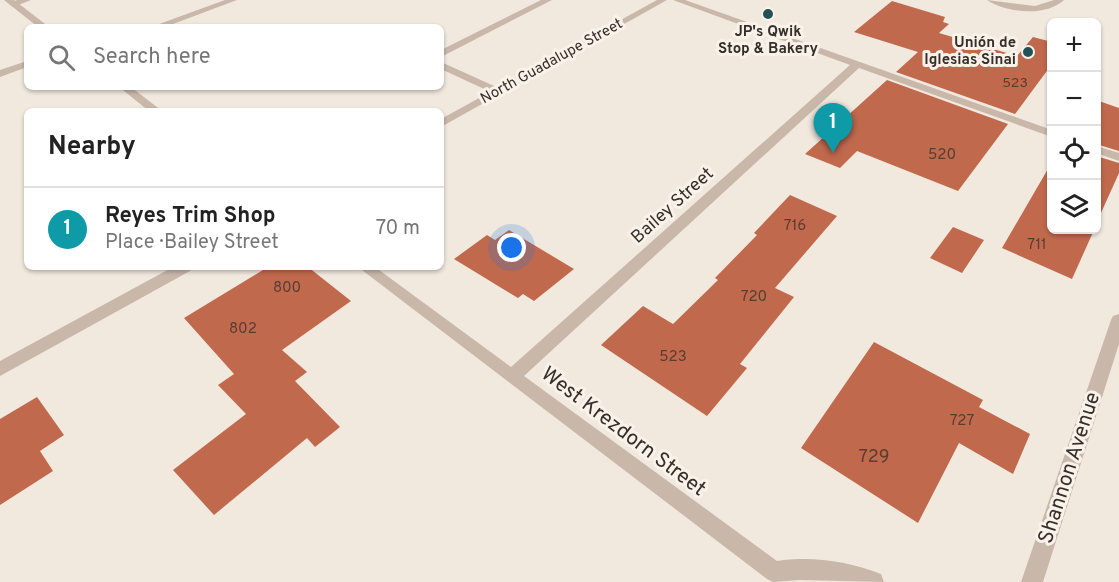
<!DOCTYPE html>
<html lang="en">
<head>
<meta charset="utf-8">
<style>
  :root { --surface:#fff; --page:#f2f2f2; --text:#222; --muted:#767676; --line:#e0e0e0; --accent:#0f766e }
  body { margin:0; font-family:Overpass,sans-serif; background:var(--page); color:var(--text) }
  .controls { position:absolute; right:18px; top:18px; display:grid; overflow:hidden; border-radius:9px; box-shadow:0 2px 4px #0004 }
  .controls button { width:54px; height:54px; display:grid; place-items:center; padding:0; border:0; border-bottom:2px solid var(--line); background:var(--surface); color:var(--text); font:30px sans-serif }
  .you { position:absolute; left:512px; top:248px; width:21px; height:21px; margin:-15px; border:4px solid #fff; border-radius:50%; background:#1a73e8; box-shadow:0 0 0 9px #1a73e833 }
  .badge { display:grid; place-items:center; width:39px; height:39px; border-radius:50%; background:var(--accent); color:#fff; font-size:20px; font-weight:700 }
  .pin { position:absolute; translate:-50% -50px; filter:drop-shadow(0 2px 3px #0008) }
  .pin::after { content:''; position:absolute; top:32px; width:21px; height:18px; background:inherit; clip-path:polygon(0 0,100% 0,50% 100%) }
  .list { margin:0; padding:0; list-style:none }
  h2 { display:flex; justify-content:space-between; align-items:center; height:78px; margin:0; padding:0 24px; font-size:26px }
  h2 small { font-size:20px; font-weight:400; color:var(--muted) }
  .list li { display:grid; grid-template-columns:39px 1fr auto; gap:18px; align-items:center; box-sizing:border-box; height:84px; padding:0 24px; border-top:2px solid var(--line) }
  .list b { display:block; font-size:22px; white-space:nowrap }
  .list p { margin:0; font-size:20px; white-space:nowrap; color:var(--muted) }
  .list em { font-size:20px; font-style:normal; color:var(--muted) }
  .icon { flex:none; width:33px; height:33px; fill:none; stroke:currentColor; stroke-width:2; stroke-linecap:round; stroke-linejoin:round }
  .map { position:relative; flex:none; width:1119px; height:582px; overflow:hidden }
  .search { position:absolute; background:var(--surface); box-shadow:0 2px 4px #0004; left:24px; top:24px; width:420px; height:66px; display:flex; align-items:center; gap:15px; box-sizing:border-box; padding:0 21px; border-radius:9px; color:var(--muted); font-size:22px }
  .panel { position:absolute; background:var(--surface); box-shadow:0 2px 4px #0004; left:24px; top:108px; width:420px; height:162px; border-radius:9px }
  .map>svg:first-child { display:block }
  .building { fill:#c0694d }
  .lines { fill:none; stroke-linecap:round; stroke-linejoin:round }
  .service { fill:#c9b8aa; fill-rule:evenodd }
  .minor { fill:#c9b8aa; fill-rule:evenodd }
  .tertiary { fill:#c9b8aa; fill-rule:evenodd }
  .poi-dot { fill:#215356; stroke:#f9f2ea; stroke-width:2 }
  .labels { text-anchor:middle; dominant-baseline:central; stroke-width:6; stroke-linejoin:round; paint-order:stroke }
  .far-number-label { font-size:14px; fill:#593d32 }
  .far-poi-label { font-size:15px; font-weight:bold; fill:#372e29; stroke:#f9f2ea }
  .far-street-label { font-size:15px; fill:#372e29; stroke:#f9f2ea }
  .number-label { font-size:15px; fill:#593d32 }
  .street-label { font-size:18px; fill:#372e29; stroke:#f9f2ea }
  .near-number-label { font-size:18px; fill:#593d32 }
  .near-street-label { font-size:21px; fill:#372e29; stroke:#f9f2ea }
</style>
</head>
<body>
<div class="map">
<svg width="1119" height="582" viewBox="0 0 1119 582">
  <rect width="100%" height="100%" fill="#f1e8de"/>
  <path class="building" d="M 892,1 L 945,17 L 943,22 L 949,24 L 939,33 L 1017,56 L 1033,37 L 1052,42 L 1052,64 L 1015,114 L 896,72 L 918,52 L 854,32 Z
    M 887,80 L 1008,124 L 958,191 L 857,151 L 840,168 L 805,154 Z
    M 1096,100 L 1119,108 L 1119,151 L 1096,144 Z
    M 1096,156 L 1119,163 L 1119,173 L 1096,224 Z
    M 1052,162 L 1052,230 L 1094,230 L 1072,279 L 1002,248 Z
    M 790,195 L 837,216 L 775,288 L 794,297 L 740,364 L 747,368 L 707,416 L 601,345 L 643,306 L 673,324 L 718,280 L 715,278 L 757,235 L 754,233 Z
    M 953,227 L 984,240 L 962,273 L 930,258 Z
    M 509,230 L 574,269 L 534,301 L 523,294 L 518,298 L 454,259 L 487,235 L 495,240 Z
    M 268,267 L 308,267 L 351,301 L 282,350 L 307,372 L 295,381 L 340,427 L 315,447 L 307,438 L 214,515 L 173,470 L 246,414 L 218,385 L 234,374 L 184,318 Z
    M 874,342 L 983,400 L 979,407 L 1030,434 L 1013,474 L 959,443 L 918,523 L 801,448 Z
    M 37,397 L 64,435 L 40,451 L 53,471 L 0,505 L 0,419 Z"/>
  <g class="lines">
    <path class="service" d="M 17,0 L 31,0 L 13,7 L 9,4 Z
      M 541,0 L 552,0 L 441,57 L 441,50 Z
      M 987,0 L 1035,6 L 1054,0 L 1064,0 C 1046,17 1006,13 987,0 Z
      M 441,62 L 503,90 L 504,92 L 495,94 L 441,69 Z"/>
    <path class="minor" d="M 4,0 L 14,0 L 49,27 L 38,27 Z
      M 225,0 L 237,0 L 165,27 L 151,27 Z
      M 673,0 L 685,0 L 1052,130 L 1052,137 L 859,68 L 524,376 L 777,561 C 812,556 847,561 881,574 L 884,582 L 800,580 L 773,582 L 767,579 L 358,267 L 375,267 L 511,367 L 850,65 Z
      M 27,61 L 27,67 L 0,77 L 0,70 Z
      M 119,87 L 131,87 L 162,111 L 149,111 Z
      M 1096,146 L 1119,153 L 1119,161 L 1096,153 Z
      M 1119,314 L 1119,344 L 1043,582 L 1021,582 L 1111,320 L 1113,316 Z"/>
    <path class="tertiary" d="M 657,0 L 667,0 L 441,127 L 441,119 Z
      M 173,267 L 192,267 L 190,271 L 0,376 L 0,361 Z"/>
  </g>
  <g class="poi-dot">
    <circle cx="768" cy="14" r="6"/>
    <circle cx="1028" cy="52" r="6"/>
  </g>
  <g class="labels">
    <g class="far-number-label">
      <text x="1015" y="83">523</text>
    </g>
    <g class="far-poi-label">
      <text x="768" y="32">JP's Qwik<tspan x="768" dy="17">Stop &amp; Bakery</tspan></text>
      <text x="1016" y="43" text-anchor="end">Unión de<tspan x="1016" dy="17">Iglesias Sinai</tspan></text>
    </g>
    <g class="far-street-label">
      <text transform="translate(552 62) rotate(-29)">North Guadalupe Street</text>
    </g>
    <g class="number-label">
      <text x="942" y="155">520</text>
      <text x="795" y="226">716</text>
      <text x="1037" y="245">711</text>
      <text x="287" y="288">800</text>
      <text x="754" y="297">720</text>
      <text x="243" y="329">802</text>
      <text x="673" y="357">523</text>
      <text x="962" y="421">727</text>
    </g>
    <g class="street-label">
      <text transform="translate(673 206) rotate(-42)">Bailey Street</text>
    </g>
    <g class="near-number-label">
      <text x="874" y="457">729</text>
    </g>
    <g class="near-street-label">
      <text transform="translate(623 432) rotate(37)">West Krezdorn Street</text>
      <text transform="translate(1070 468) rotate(-72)">Shannon Avenue</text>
    </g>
  </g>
</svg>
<div class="controls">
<button>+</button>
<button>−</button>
<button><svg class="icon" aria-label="locate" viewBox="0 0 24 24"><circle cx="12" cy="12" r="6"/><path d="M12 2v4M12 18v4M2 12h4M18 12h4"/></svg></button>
<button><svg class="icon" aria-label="layers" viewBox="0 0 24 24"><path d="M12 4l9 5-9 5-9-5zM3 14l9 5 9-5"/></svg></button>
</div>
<div class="you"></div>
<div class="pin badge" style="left:833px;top:153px;background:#0f9aa8">1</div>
<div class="search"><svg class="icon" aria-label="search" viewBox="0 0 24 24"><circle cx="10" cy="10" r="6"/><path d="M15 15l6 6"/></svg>Search here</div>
<section class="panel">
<h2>Nearby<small></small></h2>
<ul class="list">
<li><span class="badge" style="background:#0f9aa8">1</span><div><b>Reyes Trim Shop</b><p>Place · Bailey Street</p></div><em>70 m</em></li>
</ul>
</section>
</div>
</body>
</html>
